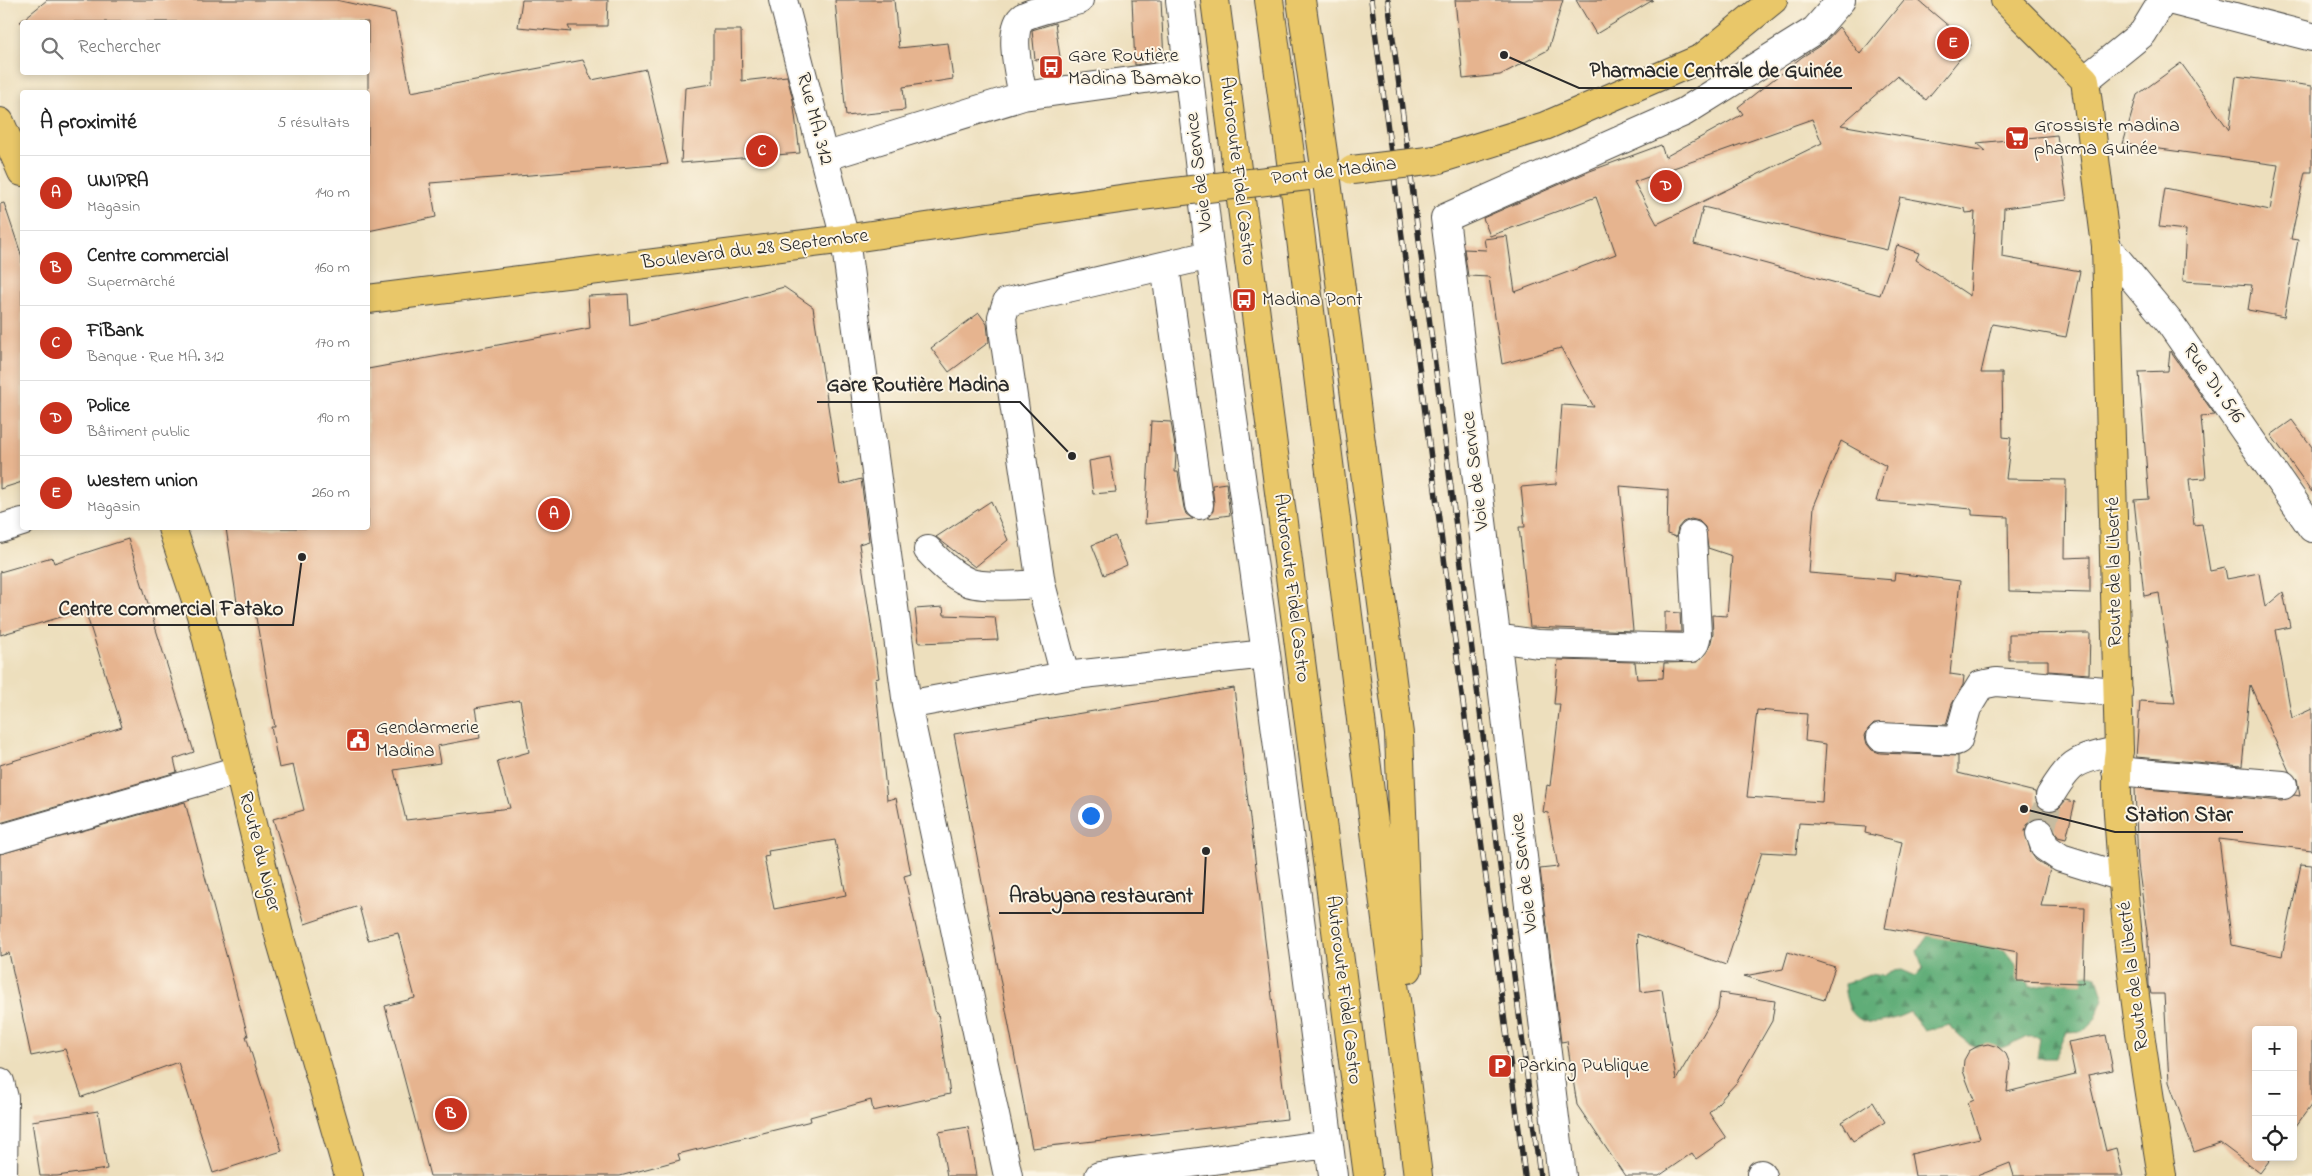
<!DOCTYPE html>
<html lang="fr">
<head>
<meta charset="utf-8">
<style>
  :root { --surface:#fff; --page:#f6f6f6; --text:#222; --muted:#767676; --line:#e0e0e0; --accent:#c8321e }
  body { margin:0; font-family:"Indie Flower",sans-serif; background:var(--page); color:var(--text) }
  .controls { position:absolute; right:15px; bottom:15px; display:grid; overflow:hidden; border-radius:5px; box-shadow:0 2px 8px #0003 }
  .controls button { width:45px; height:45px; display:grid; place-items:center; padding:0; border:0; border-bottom:1px solid var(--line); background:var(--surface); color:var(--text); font:25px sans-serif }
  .you { position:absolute; left:1090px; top:815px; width:18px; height:18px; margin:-12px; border:4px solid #fff; border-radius:50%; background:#1a73e8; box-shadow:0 0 0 8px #1a73e833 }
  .badge { display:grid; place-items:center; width:32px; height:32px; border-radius:50%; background:var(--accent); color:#fff; font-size:16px; font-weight:700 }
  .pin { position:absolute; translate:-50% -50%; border:2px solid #fff; box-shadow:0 1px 5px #0006 }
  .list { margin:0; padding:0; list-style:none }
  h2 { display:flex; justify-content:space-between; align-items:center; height:65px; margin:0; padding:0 20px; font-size:21px }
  h2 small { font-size:16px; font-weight:400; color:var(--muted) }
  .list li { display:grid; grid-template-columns:32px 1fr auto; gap:15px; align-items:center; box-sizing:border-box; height:75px; padding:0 20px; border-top:1px solid var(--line) }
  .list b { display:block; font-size:19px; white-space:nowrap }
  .list p { margin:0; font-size:16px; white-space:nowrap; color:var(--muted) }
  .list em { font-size:16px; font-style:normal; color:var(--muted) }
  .icon { flex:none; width:28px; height:28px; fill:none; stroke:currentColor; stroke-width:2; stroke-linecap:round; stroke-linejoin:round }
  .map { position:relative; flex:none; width:2312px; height:1176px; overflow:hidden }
  .search { position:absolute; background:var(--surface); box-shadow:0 2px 8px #0003; left:20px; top:20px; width:350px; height:55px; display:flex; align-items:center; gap:12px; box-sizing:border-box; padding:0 18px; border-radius:5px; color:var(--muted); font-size:19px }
  .panel { position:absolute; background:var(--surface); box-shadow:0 2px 8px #0003; left:20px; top:90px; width:350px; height:440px; border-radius:5px }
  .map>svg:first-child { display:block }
  .forest { fill:url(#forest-firs); stroke:#466c52 }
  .building { fill:#e6b48f; fill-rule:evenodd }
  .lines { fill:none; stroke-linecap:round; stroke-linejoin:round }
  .minor-tunnel { stroke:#c6bba0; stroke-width:28; stroke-dasharray:28 14; stroke-linecap:butt }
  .minor-casing { stroke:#484641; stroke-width:30 }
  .major-casing { stroke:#484641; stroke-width:30 }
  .highway-casing { stroke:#484641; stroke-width:30 }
  .minor { stroke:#fff; stroke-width:28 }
  .major { stroke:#e9c769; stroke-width:28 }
  .highway { stroke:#e9c769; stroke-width:28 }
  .rail-casing { stroke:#2b2b2b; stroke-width:5.5 }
  .rail { stroke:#fcf5e5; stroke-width:4; stroke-dasharray:11; stroke-linecap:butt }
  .major-bridge-casing { stroke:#484641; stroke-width:30; stroke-linecap:butt }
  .major-bridge { stroke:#e9c769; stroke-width:28 }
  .labels { text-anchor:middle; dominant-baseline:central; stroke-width:4; stroke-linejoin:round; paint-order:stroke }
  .poi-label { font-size:20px; fill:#2b2b2b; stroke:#fcf5e5; text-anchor:start }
  .street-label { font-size:20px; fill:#2b2b2b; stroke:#fcf5e5 }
  .leader { fill:none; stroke:#2b2b2b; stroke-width:2 }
  .callout-dot { fill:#2b2b2b; stroke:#fcf5e5; stroke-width:2 }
  .callout-label { font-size:21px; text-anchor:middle; font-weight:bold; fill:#2b2b2b; stroke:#fcf5e5; stroke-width:4; stroke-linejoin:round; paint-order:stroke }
</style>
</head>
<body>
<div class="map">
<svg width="2312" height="1176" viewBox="0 0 2312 1176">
  <defs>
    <pattern id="forest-firs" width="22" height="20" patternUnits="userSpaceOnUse" patternTransform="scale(1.25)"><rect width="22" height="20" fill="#60ad78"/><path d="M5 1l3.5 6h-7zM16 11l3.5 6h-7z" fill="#4f8d63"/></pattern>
  </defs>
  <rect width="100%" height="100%" fill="#fcf5e5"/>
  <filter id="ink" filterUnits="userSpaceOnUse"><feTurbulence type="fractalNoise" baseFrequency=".02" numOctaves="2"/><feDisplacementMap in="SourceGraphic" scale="10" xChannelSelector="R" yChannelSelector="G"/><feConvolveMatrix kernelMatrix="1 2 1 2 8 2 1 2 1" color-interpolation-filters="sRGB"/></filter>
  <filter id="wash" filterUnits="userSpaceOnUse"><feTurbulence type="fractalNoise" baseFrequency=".0096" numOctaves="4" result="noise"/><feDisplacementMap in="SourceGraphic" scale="20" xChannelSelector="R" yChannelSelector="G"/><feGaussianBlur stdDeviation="1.12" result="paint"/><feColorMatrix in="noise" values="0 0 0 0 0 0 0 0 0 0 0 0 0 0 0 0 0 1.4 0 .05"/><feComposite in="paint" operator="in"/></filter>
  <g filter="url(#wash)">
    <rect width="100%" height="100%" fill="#eddfbd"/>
    <path class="forest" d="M 1930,933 L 2002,947 L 2023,974 L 2029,986 C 2052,987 2073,969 2097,977 L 2104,999 L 2096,1018 L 2083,1031 L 2067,1032 L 2055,1058 L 2037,1058 L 2040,1038 C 2022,1034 2020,1041 2004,1047 C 1982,1055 1962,1042 1949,1025 L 1925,1031 L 1910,1012 C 1875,1028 1848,1031 1844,984 L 1869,974 L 1883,976 L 1892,971 L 1902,970 L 1916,976 L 1923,968 L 1917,951 Z"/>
    <g id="blocks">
      <path class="building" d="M 47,0 L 336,0 L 395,13 L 411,92 L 583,60 L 592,80 L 646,69 L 668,164 L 430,183 L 436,217 L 368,231 L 368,22 L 20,22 Z
        M 522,0 L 608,0 L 607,26 L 568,26 L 571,32 L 518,27 Z
        M 835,0 L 894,0 L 899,48 L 948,43 L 953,79 L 903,87 L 905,110 L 846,116 Z
        M 1132,0 L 1161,0 L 1164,61 L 1135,65 Z
        M 1455,0 L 1563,0 L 1548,50 L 1500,75 L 1463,79 Z
        M 1576,0 L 1653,0 L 1596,34 Z
        M 1904,0 L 1918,0 L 1971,45 L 1926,100 L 1897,76 L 1841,125 L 1986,151 L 1977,143 L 2057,135 L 2067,200 L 2004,208 L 2002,257 L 2080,271 L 2066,337 L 1992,324 L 1981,373 L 2002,373 L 2003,437 L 2011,438 L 2006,479 L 2066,480 L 2065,558 L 2090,557 L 2090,593 L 2009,591 L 2008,517 L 1972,515 L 1972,509 L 1876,501 L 1886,466 L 1841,441 L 1814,506 L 1809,573 L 1894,580 L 1895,573 L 1960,581 L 1950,674 L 1964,676 L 1963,685 L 1952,704 L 1946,725 L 1874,723 L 1868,729 L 1865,736 L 1867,744 L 1872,750 L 1880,753 L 1958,756 L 1958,773 L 2035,792 L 2037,804 L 2042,809 L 2049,812 L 2058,809 L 2066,800 L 2075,802 L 2066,839 L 2058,837 L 2050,821 L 2043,818 L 2035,818 L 2028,823 L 2025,831 L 2031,853 L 2036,860 L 2050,869 L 2041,906 L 2085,907 L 2083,983 L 2017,981 L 2018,952 L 1885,928 L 1902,842 L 1865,833 L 1866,827 L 1799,823 L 1796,854 L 1762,852 L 1726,965 L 1637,934 L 1641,992 L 1662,989 L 1676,1080 L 1718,1009 L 1720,993 L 1775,1001 L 1772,1021 L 1737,1082 L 1709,1113 L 1726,1138 L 1696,1159 L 1692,1153 L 1659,1176 L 1625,1176 L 1577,1105 L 1567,1041 L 1561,1042 L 1540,869 L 1558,867 L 1548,813 L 1543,812 L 1547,785 L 1550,786 L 1560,704 L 1554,704 L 1558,660 L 1635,662 L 1637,679 L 1663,678 L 1664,663 L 1698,662 L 1710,646 L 1713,633 L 1712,615 L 1727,616 L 1732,556 L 1708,548 L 1705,527 L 1699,521 L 1691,519 L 1683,522 L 1678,528 L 1676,537 L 1667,534 L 1668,490 L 1620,486 L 1633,631 L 1530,627 L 1519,527 L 1525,527 L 1521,487 L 1556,484 L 1562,405 L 1594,407 L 1561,348 L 1502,364 L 1489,277 L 1468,276 L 1464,249 L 1486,250 L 1484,239 L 1507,236 L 1515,292 L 1616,254 L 1596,197 L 1490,236 L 1483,218 L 1590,171 L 1661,145 L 1665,157 L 1743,114 L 1738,107 L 1802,57 L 1824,43 L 1839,27 L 1860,54 ZM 1812,119 L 1822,143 L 1657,224 L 1634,182 ZM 1900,197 L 1965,209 L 1966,213 L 1975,212 L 1970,296 L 1916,260 L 1919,253 L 1897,245 L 1880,295 L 1694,244 L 1703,207 L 1887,250 ZM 1757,710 L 1807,714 L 1805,741 L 1826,744 L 1822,802 L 1747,797 Z
        M 1055,23 L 1060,57 L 1035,60 L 1032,30 Z
        M 713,30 L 741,30 L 742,81 L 787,76 L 793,100 L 800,153 L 681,163 L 685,88 L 713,84 Z
        M 2181,63 L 2229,130 L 2236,76 L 2312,86 L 2312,172 L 2305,172 L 2291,239 L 2298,240 L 2284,317 L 2248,310 L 2252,285 L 2183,281 L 2186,230 L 2159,227 L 2165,188 L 2270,210 L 2278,165 L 2123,144 L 2137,95 Z
        M 4,203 L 22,257 L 22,482 L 0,489 L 0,204 Z
        M 784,287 L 813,307 L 840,485 L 861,479 L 869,541 L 859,544 L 879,678 L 875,679 L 887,800 L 896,798 L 911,874 L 904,876 L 936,1014 L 938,1013 L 950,1094 L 873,1111 L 871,1100 L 810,1117 L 811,1121 L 678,1154 L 680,1160 L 620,1176 L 430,1176 L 385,1006 L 415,998 L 398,933 L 368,940 L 359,906 L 305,924 L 273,819 L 304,810 L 293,765 L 279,768 L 271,727 L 275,727 L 254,606 L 238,609 L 226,528 L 368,528 L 368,369 L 590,328 L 588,296 L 628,294 L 630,325 L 738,300 ZM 520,700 L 529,752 L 497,761 L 510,808 L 406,820 L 394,770 L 440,763 L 437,746 L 480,738 L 475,708 ZM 835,840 L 846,895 L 774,909 L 764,857 L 769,856 L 768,851 Z
        M 979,313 L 987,324 L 989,342 L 949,372 L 931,348 Z
        M 2170,351 L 2215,415 L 2201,416 L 2206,478 L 2189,479 L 2194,525 L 2202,524 L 2210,571 L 2225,568 L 2227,579 L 2259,573 L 2265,607 L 2283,592 L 2290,627 L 2276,630 L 2292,718 L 2312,709 L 2312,850 L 2219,839 L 2232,945 L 2282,956 L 2301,864 L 2312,865 L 2312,1104 L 2293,1130 L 2293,1030 L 2256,1030 L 2256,1157 L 2272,1157 L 2260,1173 L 2220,1143 L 2194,1152 L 2169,1082 L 2164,994 L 2151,994 L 2149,985 L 2148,940 L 2138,864 L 2135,788 L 2282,801 L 2294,795 L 2300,796 L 2297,779 L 2289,771 L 2250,685 L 2242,766 L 2136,757 L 2140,701 L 2175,703 L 2159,593 L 2144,596 L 2134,500 L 2149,499 L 2139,372 L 2168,371 Z
        M 2292,420 L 2312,447 L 2312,492 L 2271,435 Z
        M 1151,421 L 1171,422 L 1176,453 L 1175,472 L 1178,472 L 1184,508 L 1186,514 L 1193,519 L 1145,524 Z
        M 1110,457 L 1116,492 L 1093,494 L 1089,461 Z
        M 1226,483 L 1230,515 L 1208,518 L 1213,511 L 1214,503 L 1212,485 Z
        M 991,501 L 1008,540 L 975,567 L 936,537 Z
        M 1115,536 L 1127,565 L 1104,575 L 1092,545 Z
        M 128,539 L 194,752 L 174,759 L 177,772 L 0,823 L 0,765 L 122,727 L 85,610 L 0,635 L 0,572 L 52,557 L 54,563 Z
        M 943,607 L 944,615 L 995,617 L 998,640 L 919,643 L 915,609 Z
        M 1665,612 L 1680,613 L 1681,632 L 1665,632 Z
        M 2090,633 L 2089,674 L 2048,671 L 2048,660 L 2009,660 L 2009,634 Z
        M 1234,688 L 1287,1119 L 1032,1148 L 954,734 Z
        M 185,802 L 248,1036 L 246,1036 L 282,1151 L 213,1173 L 178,1062 L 82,1097 L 65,1049 L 31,1056 L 9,953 L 0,956 L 0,854 Z
        M 1788,952 L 1835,967 L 1824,1000 L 1744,976 L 1783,969 Z
        M 2106,1035 L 2113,1070 L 2088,1075 L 2106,1151 L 2116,1148 L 2123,1176 L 2014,1176 L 2010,1163 L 1977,1176 L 1915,1176 L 1911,1154 L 1980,1138 L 1968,1103 L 1974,1100 L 1963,1071 L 1964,1060 L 1969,1051 L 1978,1046 L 1988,1044 L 1998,1047 L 2006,1054 L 2010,1064 L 2007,1092 L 2075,1075 L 2068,1042 Z
        M 1873,1102 L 1885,1122 L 1853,1141 L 1842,1122 Z
        M 98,1111 L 107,1169 L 57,1176 L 40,1176 L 32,1121 Z
        M 968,1127 L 976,1176 L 947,1176 L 939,1132 Z"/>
    </g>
  </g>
  <g filter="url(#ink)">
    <use href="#blocks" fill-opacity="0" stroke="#484641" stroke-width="1"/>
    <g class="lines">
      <path class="minor-tunnel" d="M 2040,833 L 2050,796"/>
      <defs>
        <path id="minor" d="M 783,0 L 845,239 L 907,705 L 1008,1176
          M 1180,0 L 1210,255 L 1266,654 L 1333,1176
          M 2169,0 L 2312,37
          M 2085,80 L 2143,33 L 2163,0
          M 1023,96 C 1020,79 1007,28 1023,17 C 1033,11 1066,4 1079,0
          M 824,157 L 1023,96 L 1188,73
          M 2106,246 L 2170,323 L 2312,528
          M 1165,266 L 1199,505
          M 0,529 L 22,522
          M 928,550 C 940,563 952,575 968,582 C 981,588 1025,585 1041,584
          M 1496,638 L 1538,644 L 1691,648 L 1695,643 L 1697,634 L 1692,535
          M 1065,676 L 1041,584 L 1004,336 L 1002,317 L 1007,302 L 1210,255
          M 907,705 L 1065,676 L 1266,654
          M 1881,737 L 1956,741 L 1958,740 L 1967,708 L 1981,685 L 1996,682 L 2118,692
          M 2116,771 L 2283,785
          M 2050,796 C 2073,757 2078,761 2119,750
          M 2040,833 L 2045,847 L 2061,858 L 2122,877
          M 0,839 L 239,770
          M 0,1082 L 4,1098 L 3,1176
          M 1761,1174 L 1762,1176
          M 1099,1176 L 1328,1144
          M 1562,1176 L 1445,218 L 1684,112 L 1815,30 L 1841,0"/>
        <path id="major" d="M 2005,0 L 2085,80 L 2106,246 L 2119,750 C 2114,785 2119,821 2121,856 C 2128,964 2145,1070 2162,1176
          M 0,122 L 22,172
          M 1436,160 L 1545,126 L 1702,58 L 1773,0
          M 368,299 L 845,239 L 1141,196
          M 172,528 L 201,615 L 279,935 L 349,1176"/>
        <path id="highway" d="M 1215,0 L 1368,1176
          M 1269,0 L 1295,191 L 1418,1176
          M 1301,0 L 1326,174 L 1399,734 L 1408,969"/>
      </defs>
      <use href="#minor" class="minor-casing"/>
      <use href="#major" class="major-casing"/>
      <use href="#highway" class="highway-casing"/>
      <use href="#minor" class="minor"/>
      <use href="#major" class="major"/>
      <use href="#highway" class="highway"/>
      <defs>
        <path id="rail" d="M 1371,0 L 1525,1176
          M 1388,0 L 1540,1176"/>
      </defs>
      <use href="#rail" class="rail-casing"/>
      <use href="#rail" class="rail"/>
      <defs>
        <path id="major-bridge" d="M 1352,170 L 1436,160
          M 1141,196 L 1308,176"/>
      </defs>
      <use href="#major-bridge" class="major-bridge-casing"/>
      <use href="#major-bridge" class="major-bridge"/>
    </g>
  </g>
  <defs>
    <symbol id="bus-square" viewBox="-11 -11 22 22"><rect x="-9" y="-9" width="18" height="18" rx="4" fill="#c8321e" stroke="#fcf5e5"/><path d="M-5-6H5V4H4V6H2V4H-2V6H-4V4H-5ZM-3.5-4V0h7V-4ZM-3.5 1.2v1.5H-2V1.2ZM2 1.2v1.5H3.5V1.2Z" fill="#fff"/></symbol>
    <symbol id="supermarket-square" viewBox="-11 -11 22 22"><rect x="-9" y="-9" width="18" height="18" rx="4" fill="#c8321e" stroke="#fcf5e5"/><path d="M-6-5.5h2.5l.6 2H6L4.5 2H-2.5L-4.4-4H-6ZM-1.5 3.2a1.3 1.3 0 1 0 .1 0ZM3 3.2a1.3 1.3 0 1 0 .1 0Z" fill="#fff"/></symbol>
    <symbol id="civic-square" viewBox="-11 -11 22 22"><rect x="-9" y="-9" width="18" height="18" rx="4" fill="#c8321e" stroke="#fcf5e5"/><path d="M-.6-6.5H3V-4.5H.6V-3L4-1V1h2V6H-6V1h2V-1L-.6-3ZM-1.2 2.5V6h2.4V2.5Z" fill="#fff"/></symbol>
    <symbol id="parking-square" viewBox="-11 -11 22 22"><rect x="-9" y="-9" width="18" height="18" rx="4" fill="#c8321e" stroke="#fcf5e5"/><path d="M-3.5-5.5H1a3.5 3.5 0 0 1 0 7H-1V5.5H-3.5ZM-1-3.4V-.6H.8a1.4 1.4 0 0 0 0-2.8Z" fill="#fff"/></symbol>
  </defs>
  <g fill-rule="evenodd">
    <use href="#bus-square" x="1037" y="53" width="28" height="28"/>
    <use href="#supermarket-square" x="2003" y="124" width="28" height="28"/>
    <use href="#bus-square" x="1230" y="286" width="28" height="28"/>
    <use href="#civic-square" x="344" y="726" width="28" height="28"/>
    <use href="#parking-square" x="1486" y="1052" width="28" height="28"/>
  </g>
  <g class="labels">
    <g class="poi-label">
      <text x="1068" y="56">Gare Routière<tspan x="1068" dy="23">Madina Bamako</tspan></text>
      <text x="2034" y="126">Grossiste madina<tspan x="2034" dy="23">pharma Guinée</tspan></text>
      <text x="1262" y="300">Madina Pont</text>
      <text x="376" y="728">Gendarmerie<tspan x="376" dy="23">Madina</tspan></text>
      <text x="1518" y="1066">Parking Publique</text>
    </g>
    <g class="street-label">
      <text transform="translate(814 119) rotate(75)">Rue MA. 312</text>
      <text transform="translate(1237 171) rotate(83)">Autoroute Fidel Castro</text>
      <text transform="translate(1200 172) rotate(-97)">Voie de Service</text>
      <text transform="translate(1334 172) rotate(-7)">Pont de Madina</text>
      <text transform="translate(755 250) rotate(-7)">Boulevard du 28 Septembre</text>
      <text transform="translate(2213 384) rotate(55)">Rue DI. 516</text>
      <text transform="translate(1476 471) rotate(-97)">Voie de Service</text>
      <text transform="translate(2115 572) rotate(-91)">Route de la Liberté</text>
      <text transform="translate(1291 588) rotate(83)">Autoroute Fidel Castro</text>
      <text transform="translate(259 852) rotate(76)">Route du Niger</text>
      <text transform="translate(1525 873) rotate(-97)">Voie de Service</text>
      <text transform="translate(2134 976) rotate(-97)">Route de la Liberté</text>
      <text transform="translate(1343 990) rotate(83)">Autoroute Fidel Castro</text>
    </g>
  </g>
  <path class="leader" d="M1504 55L1579 88H1852M1072 456L1020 402H817M302 557L293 625H48M2024 809L2115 832H2243M1206 851L1203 913H999"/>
  <g class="callout-dot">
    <circle cx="1504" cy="55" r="5"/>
    <circle cx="1072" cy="456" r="5"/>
    <circle cx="302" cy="557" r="5"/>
    <circle cx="2024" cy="809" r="5"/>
    <circle cx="1206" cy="851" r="5"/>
  </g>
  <g class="callout-label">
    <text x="1716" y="77">Pharmacie Centrale de Guinée</text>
    <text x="918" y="391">Gare Routière Madina</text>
    <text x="171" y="615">Centre commercial Fatako</text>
    <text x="2179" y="821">Station Star</text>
    <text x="1101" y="902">Arabyana restaurant</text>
  </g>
</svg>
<div class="controls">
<button>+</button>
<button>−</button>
<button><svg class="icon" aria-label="locate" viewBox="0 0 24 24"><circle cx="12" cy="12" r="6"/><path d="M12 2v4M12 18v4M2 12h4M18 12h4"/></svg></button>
</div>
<div class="you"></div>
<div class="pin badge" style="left:554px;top:514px">A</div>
<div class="pin badge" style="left:451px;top:1114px">B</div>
<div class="pin badge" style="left:762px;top:151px">C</div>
<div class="pin badge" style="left:1666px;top:186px">D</div>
<div class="pin badge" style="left:1953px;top:43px">E</div>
<div class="search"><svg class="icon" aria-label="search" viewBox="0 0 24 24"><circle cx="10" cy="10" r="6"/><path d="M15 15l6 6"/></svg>Rechercher</div>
<section class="panel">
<h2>À proximité<small>5 résultats</small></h2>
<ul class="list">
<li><span class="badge">A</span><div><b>UNIPRA</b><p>Magasin</p></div><em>140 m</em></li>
<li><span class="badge">B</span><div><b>Centre commercial</b><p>Supermarché</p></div><em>160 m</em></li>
<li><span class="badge">C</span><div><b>FiBank</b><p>Banque · Rue MA. 312</p></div><em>170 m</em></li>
<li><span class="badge">D</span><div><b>Police</b><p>Bâtiment public</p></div><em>190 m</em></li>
<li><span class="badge">E</span><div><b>Western union</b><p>Magasin</p></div><em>260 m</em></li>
</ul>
</section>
</div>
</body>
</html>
